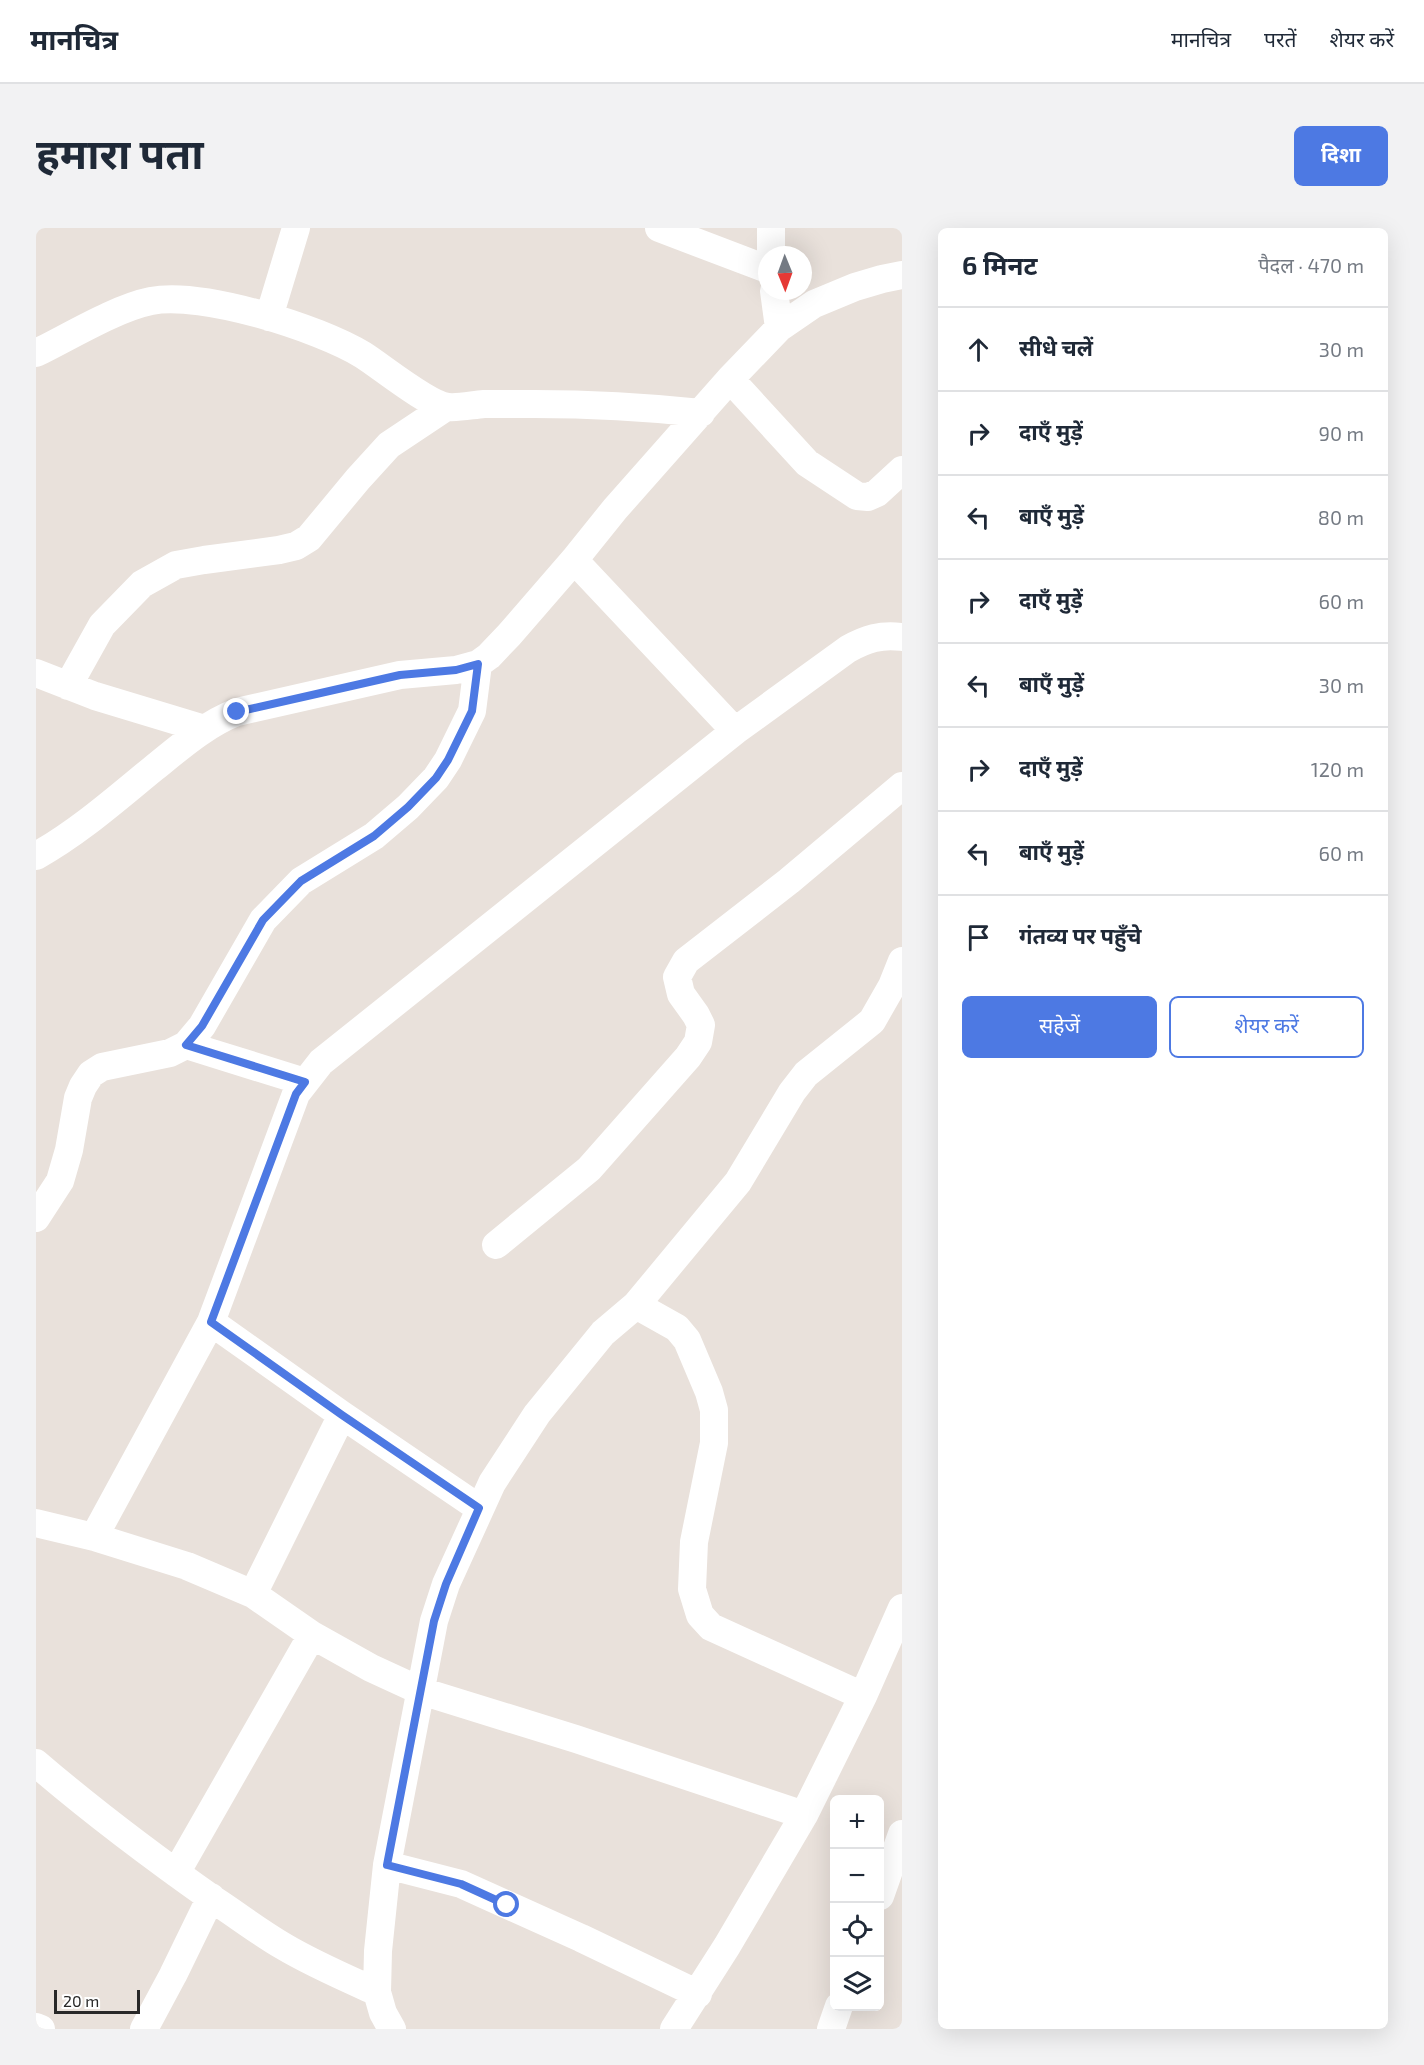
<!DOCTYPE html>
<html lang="hi">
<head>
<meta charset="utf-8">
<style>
  :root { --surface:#fff; --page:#f2f2f3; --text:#1f2937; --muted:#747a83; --line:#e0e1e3; --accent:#4d79e3 }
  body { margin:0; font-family:"Exo 2","Noto Sans Devanagari",sans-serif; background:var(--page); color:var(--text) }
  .controls { position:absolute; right:18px; bottom:18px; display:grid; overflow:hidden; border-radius:9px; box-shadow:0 6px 24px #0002 }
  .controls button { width:54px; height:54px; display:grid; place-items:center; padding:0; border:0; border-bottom:2px solid var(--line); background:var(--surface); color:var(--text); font:30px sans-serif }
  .compass { position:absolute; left:722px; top:18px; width:54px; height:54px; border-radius:50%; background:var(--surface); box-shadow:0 6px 24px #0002; rotate:179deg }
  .scale { position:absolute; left:18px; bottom:15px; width:86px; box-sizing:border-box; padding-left:6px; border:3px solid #282828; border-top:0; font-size:16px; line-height:21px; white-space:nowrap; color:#282828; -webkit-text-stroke:4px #fff; paint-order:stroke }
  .stop { position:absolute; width:18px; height:18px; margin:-14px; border:4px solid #4d79e3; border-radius:50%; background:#fff }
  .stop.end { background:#4d79e3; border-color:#fff; box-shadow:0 2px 6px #0008 }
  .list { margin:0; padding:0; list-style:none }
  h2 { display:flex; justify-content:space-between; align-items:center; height:78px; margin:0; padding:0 24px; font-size:26px }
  h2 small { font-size:20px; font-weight:400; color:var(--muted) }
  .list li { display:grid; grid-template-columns:39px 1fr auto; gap:18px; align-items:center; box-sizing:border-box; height:84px; padding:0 24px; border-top:2px solid var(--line) }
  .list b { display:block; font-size:22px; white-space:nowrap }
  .list em { font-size:20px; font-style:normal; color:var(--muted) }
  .actions { display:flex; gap:12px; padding:18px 24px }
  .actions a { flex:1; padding:14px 0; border:2px solid var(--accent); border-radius:9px; text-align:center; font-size:21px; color:var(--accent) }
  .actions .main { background:var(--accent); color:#fff }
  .icon { flex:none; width:33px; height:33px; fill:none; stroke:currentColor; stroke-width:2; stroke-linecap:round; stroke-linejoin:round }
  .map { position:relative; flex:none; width:866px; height:1801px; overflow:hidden; border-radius:9px }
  header { display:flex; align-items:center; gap:36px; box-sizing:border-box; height:84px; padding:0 30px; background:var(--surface); border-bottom:2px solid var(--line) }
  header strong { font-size:28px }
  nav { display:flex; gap:33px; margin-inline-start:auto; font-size:21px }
  .intro { display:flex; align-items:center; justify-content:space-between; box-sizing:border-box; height:144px; padding:0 36px }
  h1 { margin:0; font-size:42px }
  .button { padding:15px 27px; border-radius:9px; background:var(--accent); color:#fff; font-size:21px; font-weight:700 }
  main { display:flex; gap:36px; padding:0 36px }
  aside { flex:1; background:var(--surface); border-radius:9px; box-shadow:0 6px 24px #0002 }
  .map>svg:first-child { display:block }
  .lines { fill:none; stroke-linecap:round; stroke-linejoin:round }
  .minor { stroke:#fff; stroke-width:28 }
  .route { stroke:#4d79e3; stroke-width:8 }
</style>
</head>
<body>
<header>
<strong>मानचित्र</strong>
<nav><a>मानचित्र</a><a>परतें</a><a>शेयर करें</a></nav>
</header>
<div class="intro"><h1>हमारा पता</h1><a class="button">दिशा</a></div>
<main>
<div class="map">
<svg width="866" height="1801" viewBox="0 0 866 1801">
  <rect width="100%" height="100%" fill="#e9e1db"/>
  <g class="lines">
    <path class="minor" d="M 623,0 L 731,41
      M 735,0 L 735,27
      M 738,63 L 743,100
      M 233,89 L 260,0
      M 0,125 C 33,109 80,80 115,73 C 166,63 283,100 327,127 C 346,139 392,177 412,179 C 423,180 436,177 448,176 C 465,176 481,176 498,176 C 554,176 609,179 665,185
      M 694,151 L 771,235 L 821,268 L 832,269 L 841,265 L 866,242
      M 538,332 L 699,503
      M 0,445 L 59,468 L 168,501
      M 32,458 L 66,397 L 106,356 L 140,337 L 168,332 L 243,322 L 260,318 L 273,310 L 322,251 L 353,217 L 410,179
      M 0,628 C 43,604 80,571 118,540 C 144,519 170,496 201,484 L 364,447 L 420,442 L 442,436 L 453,428 L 473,407 L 538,332 L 579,281 L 694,151 L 743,100 L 778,76 L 819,59 L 846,51 L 866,47
      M 150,817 L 269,854
      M 0,990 L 24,953 L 33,922 L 42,870 L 47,858 L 55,846 L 66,839 L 134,825 L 150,817 L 166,798 L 227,692 L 265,653 L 338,608 L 372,579 L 400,550 L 412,532 L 436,483 L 442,436
      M 460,1017 L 553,941 L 652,829 L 662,814 L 665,797 L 660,787 L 645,766 L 641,749 L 650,733 L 753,653 L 866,558
      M 600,1077 L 641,1100 L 651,1112 L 673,1164 L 678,1182 L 678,1215 L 658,1314 L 656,1361 L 664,1387 L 675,1399 L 827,1468
      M 175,1094 L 306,1187 L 443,1280
      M 0,1295 L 58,1309 L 151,1338 L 217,1366 L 276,1407 L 335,1440 L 385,1463 L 540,1511 L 768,1587
      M 58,1309 L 175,1094 L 260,866 L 285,834 L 699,503 L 812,421 C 830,411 845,406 866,409
      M 217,1366 L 306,1187
      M 0,1535 C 57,1584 117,1629 178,1672 C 201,1687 223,1704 247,1718 C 277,1736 310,1750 341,1764
      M 351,1637 L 425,1656 L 545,1710 L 662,1766
      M 140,1645 L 276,1407
      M 844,1668 L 866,1606
      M 0,1799 L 5,1801
      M 108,1801 L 137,1747 L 175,1669
      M 356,1801 L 347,1785 L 341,1764 L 342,1723 L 351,1637 L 398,1393 L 410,1356 L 456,1255 L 501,1186 L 567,1105 L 600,1077 L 702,954 L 756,864 L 770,846 L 836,793 L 856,758 L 866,733
      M 638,1801 L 691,1718 L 768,1587 L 827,1468 L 866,1380
      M 795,1801 L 803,1778"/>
  </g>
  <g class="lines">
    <path class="route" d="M 201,484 L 364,447 L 420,442 L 442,436 L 436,483 L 412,532 L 400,550 L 372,579 L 338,608 L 265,653 L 227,692 L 166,798 L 150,817 L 269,854 L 260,866 L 175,1094 L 306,1187 L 443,1280 L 410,1356 L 398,1393 L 351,1637 L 425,1656 L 471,1677"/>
  </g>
</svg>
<div class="controls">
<button>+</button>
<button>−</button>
<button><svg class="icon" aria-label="locate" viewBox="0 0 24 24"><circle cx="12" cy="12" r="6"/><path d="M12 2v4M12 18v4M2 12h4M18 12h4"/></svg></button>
<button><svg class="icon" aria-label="layers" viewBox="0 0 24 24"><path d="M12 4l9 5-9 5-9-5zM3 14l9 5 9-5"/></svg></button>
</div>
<svg class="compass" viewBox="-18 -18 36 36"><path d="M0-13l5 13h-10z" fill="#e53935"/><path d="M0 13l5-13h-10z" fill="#747a83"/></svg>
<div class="scale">20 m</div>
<div class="stop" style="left:471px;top:1677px"></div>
<div class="stop end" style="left:201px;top:484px"></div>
</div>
<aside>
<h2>6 मिनट<small>पैदल · 470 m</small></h2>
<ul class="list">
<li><svg class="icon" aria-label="ahead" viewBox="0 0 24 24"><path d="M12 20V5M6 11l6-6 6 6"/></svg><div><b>सीधे चलें</b></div><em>30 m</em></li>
<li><svg class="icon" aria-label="right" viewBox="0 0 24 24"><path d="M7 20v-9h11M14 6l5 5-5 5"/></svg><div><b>दाएँ मुड़ें</b></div><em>90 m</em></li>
<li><svg class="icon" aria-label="left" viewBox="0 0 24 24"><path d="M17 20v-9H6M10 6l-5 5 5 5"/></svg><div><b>बाएँ मुड़ें</b></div><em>80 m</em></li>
<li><svg class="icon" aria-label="right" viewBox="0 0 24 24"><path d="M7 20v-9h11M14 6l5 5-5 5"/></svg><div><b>दाएँ मुड़ें</b></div><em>60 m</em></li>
<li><svg class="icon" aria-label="left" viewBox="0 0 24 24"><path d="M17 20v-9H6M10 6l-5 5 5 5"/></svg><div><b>बाएँ मुड़ें</b></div><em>30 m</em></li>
<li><svg class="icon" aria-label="right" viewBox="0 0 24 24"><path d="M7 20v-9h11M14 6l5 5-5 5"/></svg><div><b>दाएँ मुड़ें</b></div><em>120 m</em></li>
<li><svg class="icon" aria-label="left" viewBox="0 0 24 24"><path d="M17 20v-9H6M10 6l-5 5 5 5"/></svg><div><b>बाएँ मुड़ें</b></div><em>60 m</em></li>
<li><svg class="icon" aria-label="arrive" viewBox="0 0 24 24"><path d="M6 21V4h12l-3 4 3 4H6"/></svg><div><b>गंतव्य पर पहुँचे</b></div></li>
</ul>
<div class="actions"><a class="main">सहेजें</a><a>शेयर करें</a></div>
</aside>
</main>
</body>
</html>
